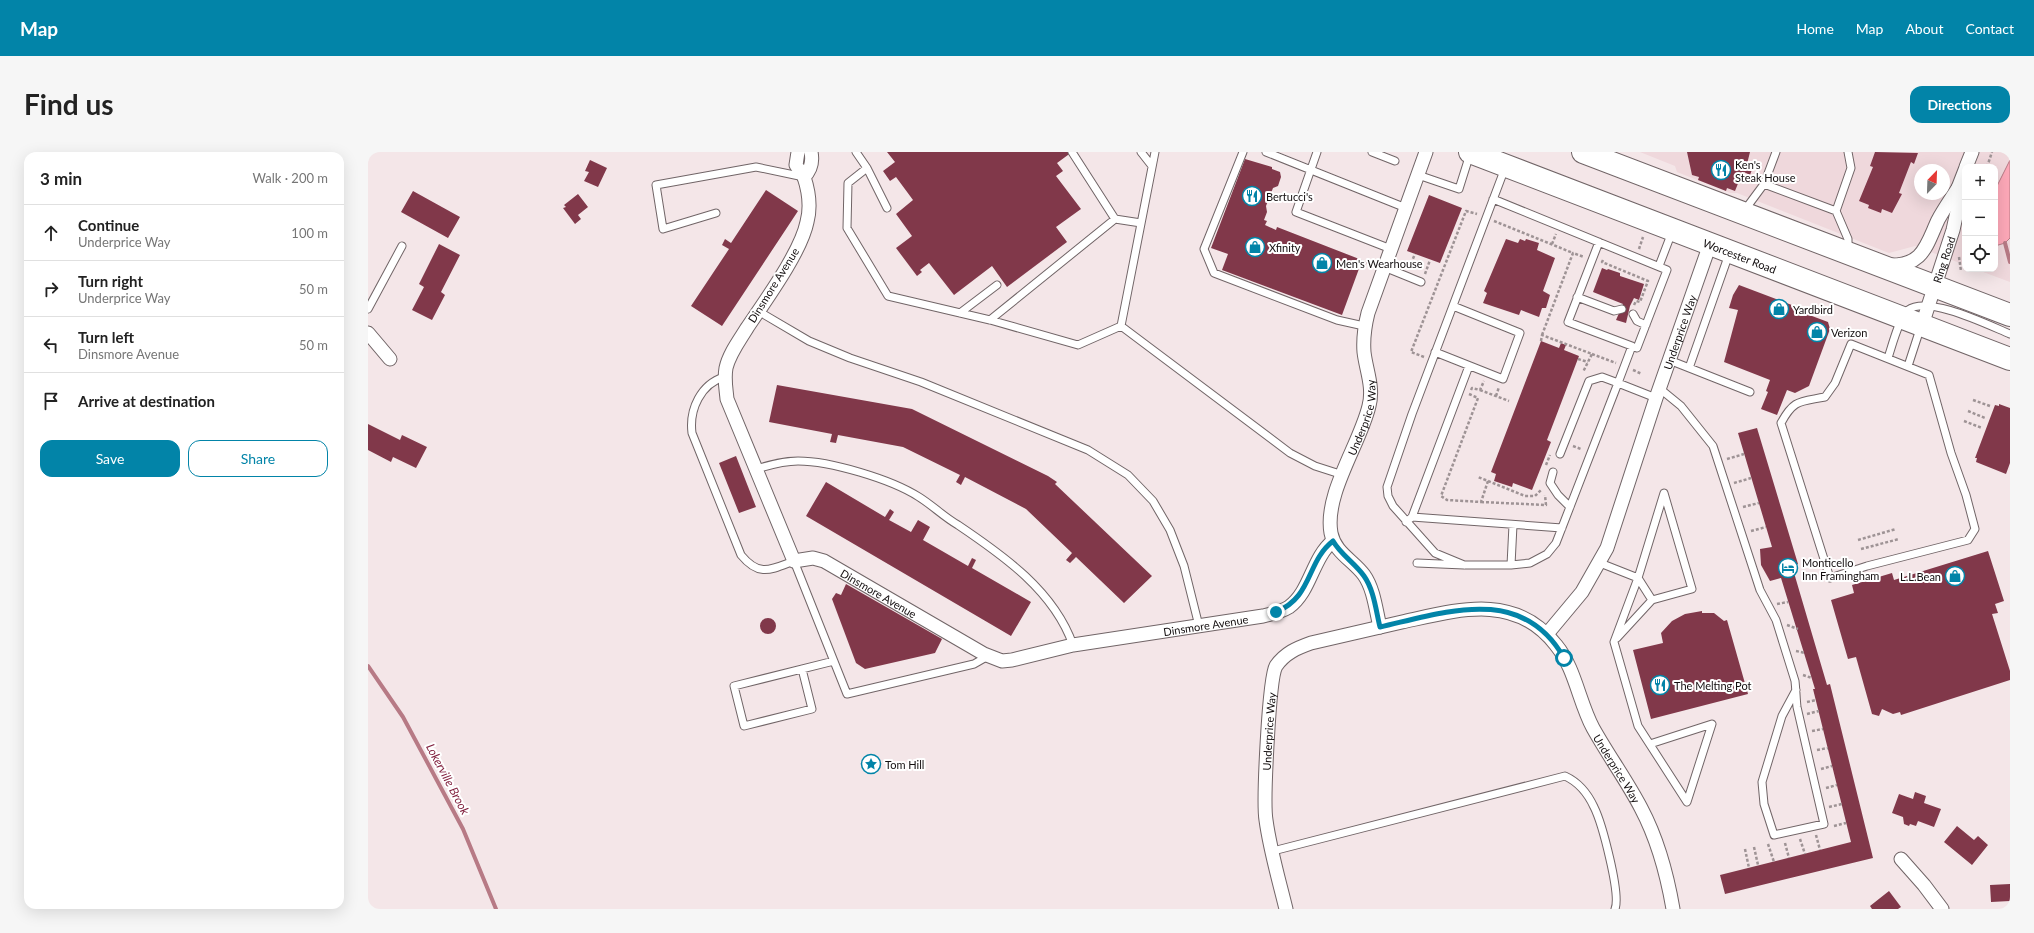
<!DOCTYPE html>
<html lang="en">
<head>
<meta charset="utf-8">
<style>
  :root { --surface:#fff; --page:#f6f6f6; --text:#222; --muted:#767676; --line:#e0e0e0; --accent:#0284a8 }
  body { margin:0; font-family:Lato,sans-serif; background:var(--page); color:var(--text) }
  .controls { position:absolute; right:12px; top:12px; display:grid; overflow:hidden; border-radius:8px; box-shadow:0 4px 16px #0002 }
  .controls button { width:36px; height:36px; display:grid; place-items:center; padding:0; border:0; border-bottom:1px solid var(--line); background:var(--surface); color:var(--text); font:20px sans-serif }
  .compass { position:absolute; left:1546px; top:12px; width:36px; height:36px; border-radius:50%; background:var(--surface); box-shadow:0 4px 16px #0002; rotate:23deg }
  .stop { position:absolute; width:12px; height:12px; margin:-9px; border:3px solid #0284a8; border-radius:50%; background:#fff }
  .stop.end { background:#0284a8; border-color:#fff; box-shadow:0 1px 4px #0008 }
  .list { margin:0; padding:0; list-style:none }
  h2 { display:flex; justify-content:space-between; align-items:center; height:52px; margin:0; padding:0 16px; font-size:17px }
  h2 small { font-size:13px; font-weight:400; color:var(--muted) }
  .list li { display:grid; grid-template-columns:26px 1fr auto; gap:12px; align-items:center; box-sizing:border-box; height:56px; padding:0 16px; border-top:1px solid var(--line) }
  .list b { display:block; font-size:15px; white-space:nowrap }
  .list p { margin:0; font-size:13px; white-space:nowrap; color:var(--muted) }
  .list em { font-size:13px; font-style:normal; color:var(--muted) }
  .actions { display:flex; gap:8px; padding:12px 16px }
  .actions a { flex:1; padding:9px 0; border:1px solid var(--accent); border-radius:12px; text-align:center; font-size:14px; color:var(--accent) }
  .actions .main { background:var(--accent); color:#fff }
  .icon { flex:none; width:22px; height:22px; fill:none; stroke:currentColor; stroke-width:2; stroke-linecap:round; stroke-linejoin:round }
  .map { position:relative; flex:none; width:1642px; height:757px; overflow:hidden; border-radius:12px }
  header { display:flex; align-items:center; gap:24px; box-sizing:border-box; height:56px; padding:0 20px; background:var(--accent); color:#fff }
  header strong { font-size:19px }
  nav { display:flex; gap:22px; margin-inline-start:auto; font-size:14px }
  .intro { display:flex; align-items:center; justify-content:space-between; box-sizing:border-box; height:96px; padding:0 24px }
  h1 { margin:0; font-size:28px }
  .button { padding:10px 18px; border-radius:12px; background:var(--accent); color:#fff; font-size:14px; font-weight:700 }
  main { display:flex; gap:24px; padding:0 24px }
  aside { flex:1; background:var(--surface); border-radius:12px; box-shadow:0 4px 16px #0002 }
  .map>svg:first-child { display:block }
  .built { fill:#efd8dc; fill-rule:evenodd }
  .water { fill:#fda8b8; stroke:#b77a85 }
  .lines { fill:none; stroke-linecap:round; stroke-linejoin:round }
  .stream { stroke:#b77a85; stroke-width:4 }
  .building { fill:#81384a }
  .service-casing { stroke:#716567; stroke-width:9 }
  .minor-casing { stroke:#716567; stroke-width:15 }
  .trunk-casing { stroke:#716567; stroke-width:24 }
  .path { stroke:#9e9395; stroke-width:2.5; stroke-dasharray:3 2; stroke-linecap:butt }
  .service { stroke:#fff; stroke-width:7 }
  .minor { stroke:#fff; stroke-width:13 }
  .trunk { stroke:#fff; stroke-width:22 }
  .route { stroke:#0284a8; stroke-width:5 }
  .labels { text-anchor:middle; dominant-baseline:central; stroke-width:4; stroke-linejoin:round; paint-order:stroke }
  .poi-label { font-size:11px; fill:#130e0f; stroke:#fff; text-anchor:start }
  .street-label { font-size:11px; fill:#130e0f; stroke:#fff }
  .water-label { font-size:12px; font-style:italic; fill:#81203e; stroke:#fff }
</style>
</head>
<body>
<header>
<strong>Map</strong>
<nav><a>Home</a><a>Map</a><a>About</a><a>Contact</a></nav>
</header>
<div class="intro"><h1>Find us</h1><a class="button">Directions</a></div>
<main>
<aside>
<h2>3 min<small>Walk · 200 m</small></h2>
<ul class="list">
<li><svg class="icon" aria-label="ahead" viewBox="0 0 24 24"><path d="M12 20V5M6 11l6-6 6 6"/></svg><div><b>Continue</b><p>Underprice Way</p></div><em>100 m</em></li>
<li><svg class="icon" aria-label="right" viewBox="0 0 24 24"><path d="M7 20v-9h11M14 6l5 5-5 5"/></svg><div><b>Turn right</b><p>Underprice Way</p></div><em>50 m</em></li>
<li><svg class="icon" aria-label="left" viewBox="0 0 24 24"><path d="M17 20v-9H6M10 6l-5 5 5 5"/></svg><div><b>Turn left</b><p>Dinsmore Avenue</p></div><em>50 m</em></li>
<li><svg class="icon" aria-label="arrive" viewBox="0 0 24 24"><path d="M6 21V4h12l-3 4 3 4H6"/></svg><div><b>Arrive at destination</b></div></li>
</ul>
<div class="actions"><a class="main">Save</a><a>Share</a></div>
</aside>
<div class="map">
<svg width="1642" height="757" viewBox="0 0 1642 757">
  <rect width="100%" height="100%" fill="#f4e6e8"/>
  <path class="built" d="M 1272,0 L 1642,0 L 1642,130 L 1607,117 L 1627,117 L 1627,15 L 1597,15 L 1597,113 L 1547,94 L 1521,101 L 1369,41 L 1362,41 L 1309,20 L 1307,14 ZM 1552,18 L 1576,18 L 1576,42 L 1552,42 Z"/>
  <path class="water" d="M 1642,8 L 1642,86 L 1637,91 L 1627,94 L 1627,38 Z"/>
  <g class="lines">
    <path class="stream" d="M 1637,91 L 1642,110
      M 0,514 L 35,565 L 95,677 L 128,757"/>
  </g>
  <path class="building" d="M 519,0 L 704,0 L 689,11 L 695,19 L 688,24 L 713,57 L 688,75 L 699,90 L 639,135 L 624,114 L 586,143 L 561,111 L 552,118 L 554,120 L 549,124 L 528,96 L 544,84 L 528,62 L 545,48 L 528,25 L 522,29 L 515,19 L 527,10 Z
    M 1319,0 L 1382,0 L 1379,12 L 1385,15 L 1382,23 L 1376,20 L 1375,24 L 1373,24 L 1367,39 L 1359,36 L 1358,39 L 1330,28 L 1331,25 L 1324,23 Z
    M 1507,0 L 1550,1 L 1546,12 L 1543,10 L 1531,41 L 1534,42 L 1524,61 L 1514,57 L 1513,61 L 1500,56 L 1501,53 L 1491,49 L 1505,15 L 1502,14 Z
    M 877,7 L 904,15 L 904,17 L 912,20 L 913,25 L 910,34 L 905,36 L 898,54 L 899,60 L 896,68 L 899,69 L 897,73 L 908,78 L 909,75 L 999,110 L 997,115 L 992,114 L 974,163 L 854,118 L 860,102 L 843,96 Z
    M 222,8 L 239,16 L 230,35 L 216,29 L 221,20 L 217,19 Z
    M 398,38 L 430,59 L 354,174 L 323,154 L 361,97 L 354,93 L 357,87 L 363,91 Z
    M 45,39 L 92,65 L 80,86 L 33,60 Z
    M 210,42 L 220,55 L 210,63 L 213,67 L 207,72 L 195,56 L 198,55 L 196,53 Z
    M 1061,43 L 1094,56 L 1072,111 L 1039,99 Z
    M 1138,87 L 1150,91 L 1152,87 L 1157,89 L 1158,87 L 1171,91 L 1169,98 L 1187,106 L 1175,139 L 1182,143 L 1178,156 L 1174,156 L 1171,165 L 1153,158 L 1151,163 L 1115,151 L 1119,141 L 1116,139 Z
    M 71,92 L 92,103 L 73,140 L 77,143 L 64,168 L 44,158 L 56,135 L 51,132 Z
    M 1234,116 L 1239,118 L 1240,117 L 1252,121 L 1252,124 L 1276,132 L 1271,148 L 1266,146 L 1262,154 L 1258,171 L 1248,168 L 1255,152 L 1225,140 Z
    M 1371,133 L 1429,155 L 1428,158 L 1460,170 L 1462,177 L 1441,234 L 1427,241 L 1419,238 L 1409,263 L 1393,257 L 1400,240 L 1398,239 L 1402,228 L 1356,210 L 1370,158 L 1361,156 L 1365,143 Z
    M 1173,189 L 1191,196 L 1193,191 L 1198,193 L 1196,198 L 1211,204 L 1179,288 L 1183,290 L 1164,338 L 1145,331 L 1144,335 L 1126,329 L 1128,322 L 1123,320 Z
    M 409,233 L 544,257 L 680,324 L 689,330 L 687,332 L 784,424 L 756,451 L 708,405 L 702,411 L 698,408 L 704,401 L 658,357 L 597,325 L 593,333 L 588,330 L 592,323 L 535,295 L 470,283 L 468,291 L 462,290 L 464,282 L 401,270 Z
    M 1631,252 L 1642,256 L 1642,311 L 1638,322 L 1608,310 L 1609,306 L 1607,306 L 1627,253 L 1631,254 Z
    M 0,272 L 32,288 L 34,283 L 59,295 L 48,316 L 25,305 L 23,310 L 0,298 Z
    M 1389,276 L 1430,412 L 1424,414 L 1459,533 L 1462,532 L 1505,706 L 1357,742 L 1352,723 L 1483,690 L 1445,537 L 1447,537 L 1413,426 L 1402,429 L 1393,413 L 1392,397 L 1404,395 L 1370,281 Z
    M 368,304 L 388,355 L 371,361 L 351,311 Z
    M 458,330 L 517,365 L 522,357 L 526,360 L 521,368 L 543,380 L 550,368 L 562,375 L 555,388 L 600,414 L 604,406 L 608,408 L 604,416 L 663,450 L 643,484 L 438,364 Z
    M 1620,399 L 1636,449 L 1627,452 L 1630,461 L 1624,462 L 1642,519 L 1642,528 L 1533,563 L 1532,560 L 1525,562 L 1514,557 L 1511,564 L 1504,562 L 1488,505 L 1480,507 L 1463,448 L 1486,441 L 1484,433 L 1524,421 L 1526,428 Z
    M 478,432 L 574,487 L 567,501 L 497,517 L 488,511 L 464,447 L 468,441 L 473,443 Z
    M 1334,459 L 1334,461 L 1346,461 L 1356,469 L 1359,468 L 1380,542 L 1283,567 L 1265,498 L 1295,491 L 1293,481 L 1304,469 L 1317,462 Z
    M392 474a8 8 0 1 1 16 0a8 8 0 1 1-16 0Z
    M 1547,640 L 1558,644 L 1556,651 L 1573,657 L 1566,675 L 1550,669 L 1548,674 L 1542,672 L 1541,674 L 1536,672 L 1535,665 L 1524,661 L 1531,642 L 1545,647 Z
    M 1589,674 L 1606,688 L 1610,684 L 1620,693 L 1604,713 L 1576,690 Z
    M 1642,732 L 1642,749 L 1623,750 L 1622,733 Z
    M 1521,739 L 1533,755 L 1530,757 L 1504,757 L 1502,754 Z"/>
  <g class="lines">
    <defs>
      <path id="service" d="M 488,0 L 499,16
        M 704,0 L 747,67 L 773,71
        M 773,0 L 784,14
        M 787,0 L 753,174 L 922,301 L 947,314 L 975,323
        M 875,0 L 836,97 L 846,121 L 969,168 L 996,174
        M 898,0 L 1038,56
        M 949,0 L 928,60 L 1023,97
        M 1004,0 L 1027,9
        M 1480,0 L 1483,16 L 1468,59 L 1480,87 L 1480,97
        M 1050,23 L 1091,37 L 1102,2
        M 1396,32 L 1468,59
        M 1125,47 L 1299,118 L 1269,196 L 1200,170 L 1231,90
        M 519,56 L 499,16 L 480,31 L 479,76 L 520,144 L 622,168 L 710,193 L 753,174
        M 1376,59 L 1396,32 L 1408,0
        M 348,61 L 295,77 L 288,33 L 388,15 L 436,25
        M 1291,114 L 1304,80
        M 1016,115 L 1053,130
        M 1209,145 L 1246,159 L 1254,157
        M 0,157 L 34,94
        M 390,159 L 441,189 L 482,206 L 553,230 L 720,298 L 760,323 L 785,349 L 802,378 L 816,414 L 831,474
        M 592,161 L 629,133
        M 1265,162 L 1269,169 L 1278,173
        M 622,168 L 747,67
        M 1483,192 L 1561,223 L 1583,301 L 1598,343 L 1607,377 L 1600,388 L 1499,414 L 1462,426 L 1413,271 C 1426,247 1432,250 1457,245 L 1467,231 Z
        M 1067,200 L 1135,227 L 1152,181 L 1085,154
        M 1520,206 C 1524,194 1531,166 1540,158 C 1560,143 1620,173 1642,182
        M 1301,208 L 1382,240
        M 1540,214 L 1553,174
        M 1321,216 L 1361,102
        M 356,225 C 333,232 321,257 324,281 L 373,403 C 391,425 402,418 426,409 L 479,542 L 606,512 L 620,504
        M 1291,236 L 1313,254 L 1345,294 L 1392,438 L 1408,468 L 1427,529 C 1428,538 1428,546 1429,555 L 1456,672 L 1406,683 L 1396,652 L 1394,630 L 1414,564 L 1428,538
        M 1192,302 L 1221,229 L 1234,225 L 1250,231 L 1264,194
        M 388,317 C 402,313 415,309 430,309 C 462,309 523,327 551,345 C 564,353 576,365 590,373 C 636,404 686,439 705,493
        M 1185,320 L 1182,331 L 1190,343 L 1202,355
        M 1044,365 L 1194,376
        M 1038,370 L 1044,365 L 1101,214
        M 1049,411 L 1096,413 L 1143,413 L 1162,411 L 1179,402 L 1188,391 L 1250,231 L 1288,246
        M 1232,411 L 1270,426 L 1246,490 L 1270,574 L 1319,650 L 1344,572 L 1282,592
        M 1096,413 L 1067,401 L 1025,354 L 1020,344 L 1019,335 L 1044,262 L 1137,16
        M 1143,413 L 1145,373
        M 1249,486 L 1284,448 L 1324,437 L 1296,341 L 1270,426 L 1284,448
        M 434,517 L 444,557 L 376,574 L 366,534 L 466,509
        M 905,699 L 1197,624 C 1210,630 1220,642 1226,655 C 1234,671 1253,742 1247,757"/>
      <g id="minor">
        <path d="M 430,0 L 428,13 L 436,25 C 443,18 445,10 443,0"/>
        <path d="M 1598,15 L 1604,0"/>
        <path id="s1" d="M 436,25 C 441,40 443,55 439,70 C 433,100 397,149 379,176 C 371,189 361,202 358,216 C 356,227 358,236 359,247 L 426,409 L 445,406 L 456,409 L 616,502 L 634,509 L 644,508 L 705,493 L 895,464 C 903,462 913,460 921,455 C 943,439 944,406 965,389"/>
        <path d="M 1519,113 C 1555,115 1558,94 1570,68 C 1576,57 1583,47 1590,36"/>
        <path id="s2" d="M 1554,173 L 1585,78 L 1590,55 L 1590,36 L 1597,18"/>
        <path d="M 0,181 L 22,207"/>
        <path id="s3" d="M 1012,475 C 1008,459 1006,437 996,423 C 985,408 967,401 963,381 C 956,342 992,292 1001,254 C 1006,235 998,218 996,200 C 995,187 997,173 1000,161 L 1058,0"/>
        <path id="s4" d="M 1179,482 L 1214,440 L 1239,396 L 1288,246 L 1342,92"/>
        <path d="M 1533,707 L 1556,733 L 1574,757"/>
        <path id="s5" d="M 918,757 C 911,728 902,698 898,668 C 895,650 901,526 908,514 C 917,501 929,496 943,491 C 973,484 1004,477 1034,470 C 1089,458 1147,440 1188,493 C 1207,516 1211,550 1225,576 C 1240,603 1259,629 1273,656 C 1290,688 1299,722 1305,757"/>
      </g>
      <g id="trunk">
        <path id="s6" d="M 1102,0 L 1642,207"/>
        <path d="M 1215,0 L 1642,163"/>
      </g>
    </defs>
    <use href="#service" class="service-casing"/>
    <use href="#minor" class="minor-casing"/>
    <use href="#trunk" class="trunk-casing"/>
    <path class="path" d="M 1619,15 L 1624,0
      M 1126,69 L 1205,101
      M 1184,92 L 1188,82
      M 1271,97 L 1275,85
      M 1591,105 L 1593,119
      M 1235,108 L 1234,110 L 1280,129 L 1272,150 L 1268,149 L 1266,153
      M 1041,116 L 1047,102
      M 1057,122 L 1062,108
      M 1174,183 L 1205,101 L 1216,105
      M 1173,189 L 1174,183 L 1224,202 L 1215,220
      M 1224,202 L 1248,211
      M 1056,205 L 1043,200 L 1098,59 L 1109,62
      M 1210,207 L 1220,210
      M 1265,218 L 1274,222
      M 1103,238 L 1104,236 L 1112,238 L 1116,229
      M 1112,238 L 1141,249
      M 1101,242 L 1110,246 L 1073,344 L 1079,348 L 1113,350 L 1120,329 L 1110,325
      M 1128,244 L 1131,235
      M 1605,248 L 1622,254
      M 1600,259 L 1617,266
      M 1596,269 L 1614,276
      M 1205,294 L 1213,297
      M 1359,307 L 1376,302
      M 1178,313 L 1182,303
      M 1120,329 L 1157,344 L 1167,344 L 1174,337
      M 1366,331 L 1383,326
      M 1113,350 L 1178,353 L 1177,343
      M 1375,355 L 1391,351
      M 1383,379 L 1398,375
      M 1490,388 L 1528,377
      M 1493,397 L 1531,387
      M 1409,452 L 1420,450
      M 1419,473 L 1430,477
      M 1428,499 L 1437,501
      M 1435,523 L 1444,526
      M 1439,550 L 1448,548
      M 1439,562 L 1451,559
      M 1444,579 L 1455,577
      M 1449,598 L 1460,596
      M 1453,617 L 1464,614
      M 1458,636 L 1469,633
      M 1461,655 L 1474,652
      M 1466,674 L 1478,671
      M 1448,683 L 1452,698
      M 1432,687 L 1437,702
      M 1417,691 L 1421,706
      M 1400,692 L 1406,710
      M 1386,695 L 1390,713
      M 1377,697 L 1381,716"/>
    <use href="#service" class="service"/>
    <use href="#minor" class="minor"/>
    <use href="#trunk" class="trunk"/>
  </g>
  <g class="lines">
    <path class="route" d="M 908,460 C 945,445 938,410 965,389 C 973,403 987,411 996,424 C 1006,438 1008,459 1012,475 C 1078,460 1154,432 1196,506"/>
  </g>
  <defs>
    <symbol id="restaurant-ring" viewBox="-11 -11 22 22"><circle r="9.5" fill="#fff" stroke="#0284a8" stroke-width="1.5"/><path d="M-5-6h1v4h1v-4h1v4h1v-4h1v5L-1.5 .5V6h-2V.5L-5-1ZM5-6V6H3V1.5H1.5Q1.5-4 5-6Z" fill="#0284a8"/></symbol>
    <symbol id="shop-ring" viewBox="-11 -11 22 22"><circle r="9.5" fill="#fff" stroke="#0284a8" stroke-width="1.5"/><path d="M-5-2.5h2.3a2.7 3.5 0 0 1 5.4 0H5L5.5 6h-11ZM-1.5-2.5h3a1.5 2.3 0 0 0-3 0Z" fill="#0284a8"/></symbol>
    <symbol id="hotel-ring" viewBox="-11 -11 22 22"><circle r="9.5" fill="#fff" stroke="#0284a8" stroke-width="1.5"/><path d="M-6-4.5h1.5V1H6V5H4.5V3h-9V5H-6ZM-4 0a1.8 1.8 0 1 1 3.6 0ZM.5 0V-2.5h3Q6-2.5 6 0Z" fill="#0284a8"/></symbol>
    <symbol id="sight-ring" viewBox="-11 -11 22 22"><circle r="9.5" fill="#fff" stroke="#0284a8" stroke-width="1.5"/><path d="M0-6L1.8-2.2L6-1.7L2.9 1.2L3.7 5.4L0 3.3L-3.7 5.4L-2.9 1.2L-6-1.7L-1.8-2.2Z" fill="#0284a8"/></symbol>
  </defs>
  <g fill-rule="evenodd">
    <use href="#restaurant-ring" x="1342" y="7" width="22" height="22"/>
    <use href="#restaurant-ring" x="873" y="33" width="22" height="22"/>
    <use href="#shop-ring" x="876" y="84" width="22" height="22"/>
    <use href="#shop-ring" x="943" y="100" width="22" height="22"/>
    <use href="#shop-ring" x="1400" y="146" width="22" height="22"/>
    <use href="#shop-ring" x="1438" y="169" width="22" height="22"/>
    <use href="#hotel-ring" x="1409" y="405" width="22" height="22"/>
    <use href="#shop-ring" x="1576" y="413" width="22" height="22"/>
    <use href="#restaurant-ring" x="1281" y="522" width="22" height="22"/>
    <use href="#sight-ring" x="492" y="601" width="22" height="22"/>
  </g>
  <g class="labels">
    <g class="poi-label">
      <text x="1367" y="12">Ken's<tspan x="1367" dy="13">Steak House</tspan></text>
      <text x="898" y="44">Bertucci's</text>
      <text x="901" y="95">Xfinity</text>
      <text x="968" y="111">Men's Wearhouse</text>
      <text x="1425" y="157">Yardbird</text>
      <text x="1463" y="180">Verizon</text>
      <text x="1434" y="410">Monticello<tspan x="1434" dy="13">Inn Framingham</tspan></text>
      <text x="1573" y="424" text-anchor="end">L.L.Bean</text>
      <text x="1306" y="533">The Melting Pot</text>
      <text x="517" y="612">Tom Hill</text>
    </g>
    <g class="street-label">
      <text stroke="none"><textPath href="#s6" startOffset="289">Worcester Road</textPath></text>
      <text stroke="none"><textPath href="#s2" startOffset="69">Ring Road</textPath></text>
      <text transform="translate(405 133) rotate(-58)">Dinsmore Avenue</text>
      <text stroke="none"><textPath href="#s4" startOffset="333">Underprice Way</textPath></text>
      <text stroke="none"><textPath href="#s3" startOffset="230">Underprice Way</textPath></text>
      <text stroke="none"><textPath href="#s1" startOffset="514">Dinsmore Avenue</textPath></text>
      <text stroke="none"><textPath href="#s1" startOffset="862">Dinsmore Avenue</textPath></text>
      <text stroke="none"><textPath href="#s5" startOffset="180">Underprice Way</textPath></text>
      <text stroke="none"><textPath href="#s5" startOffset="687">Underprice Way</textPath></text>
    </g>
    <g class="water-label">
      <text transform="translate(80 627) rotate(62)">Lokerville Brook</text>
    </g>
  </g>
</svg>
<div class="controls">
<button>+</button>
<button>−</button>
<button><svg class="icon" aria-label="locate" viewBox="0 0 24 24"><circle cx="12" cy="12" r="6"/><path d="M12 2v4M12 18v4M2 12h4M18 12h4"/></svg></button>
</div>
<svg class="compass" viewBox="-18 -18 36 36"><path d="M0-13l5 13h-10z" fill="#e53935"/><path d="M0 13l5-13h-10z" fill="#767676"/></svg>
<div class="stop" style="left:1196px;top:506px"></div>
<div class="stop end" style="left:908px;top:460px"></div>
</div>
</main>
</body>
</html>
